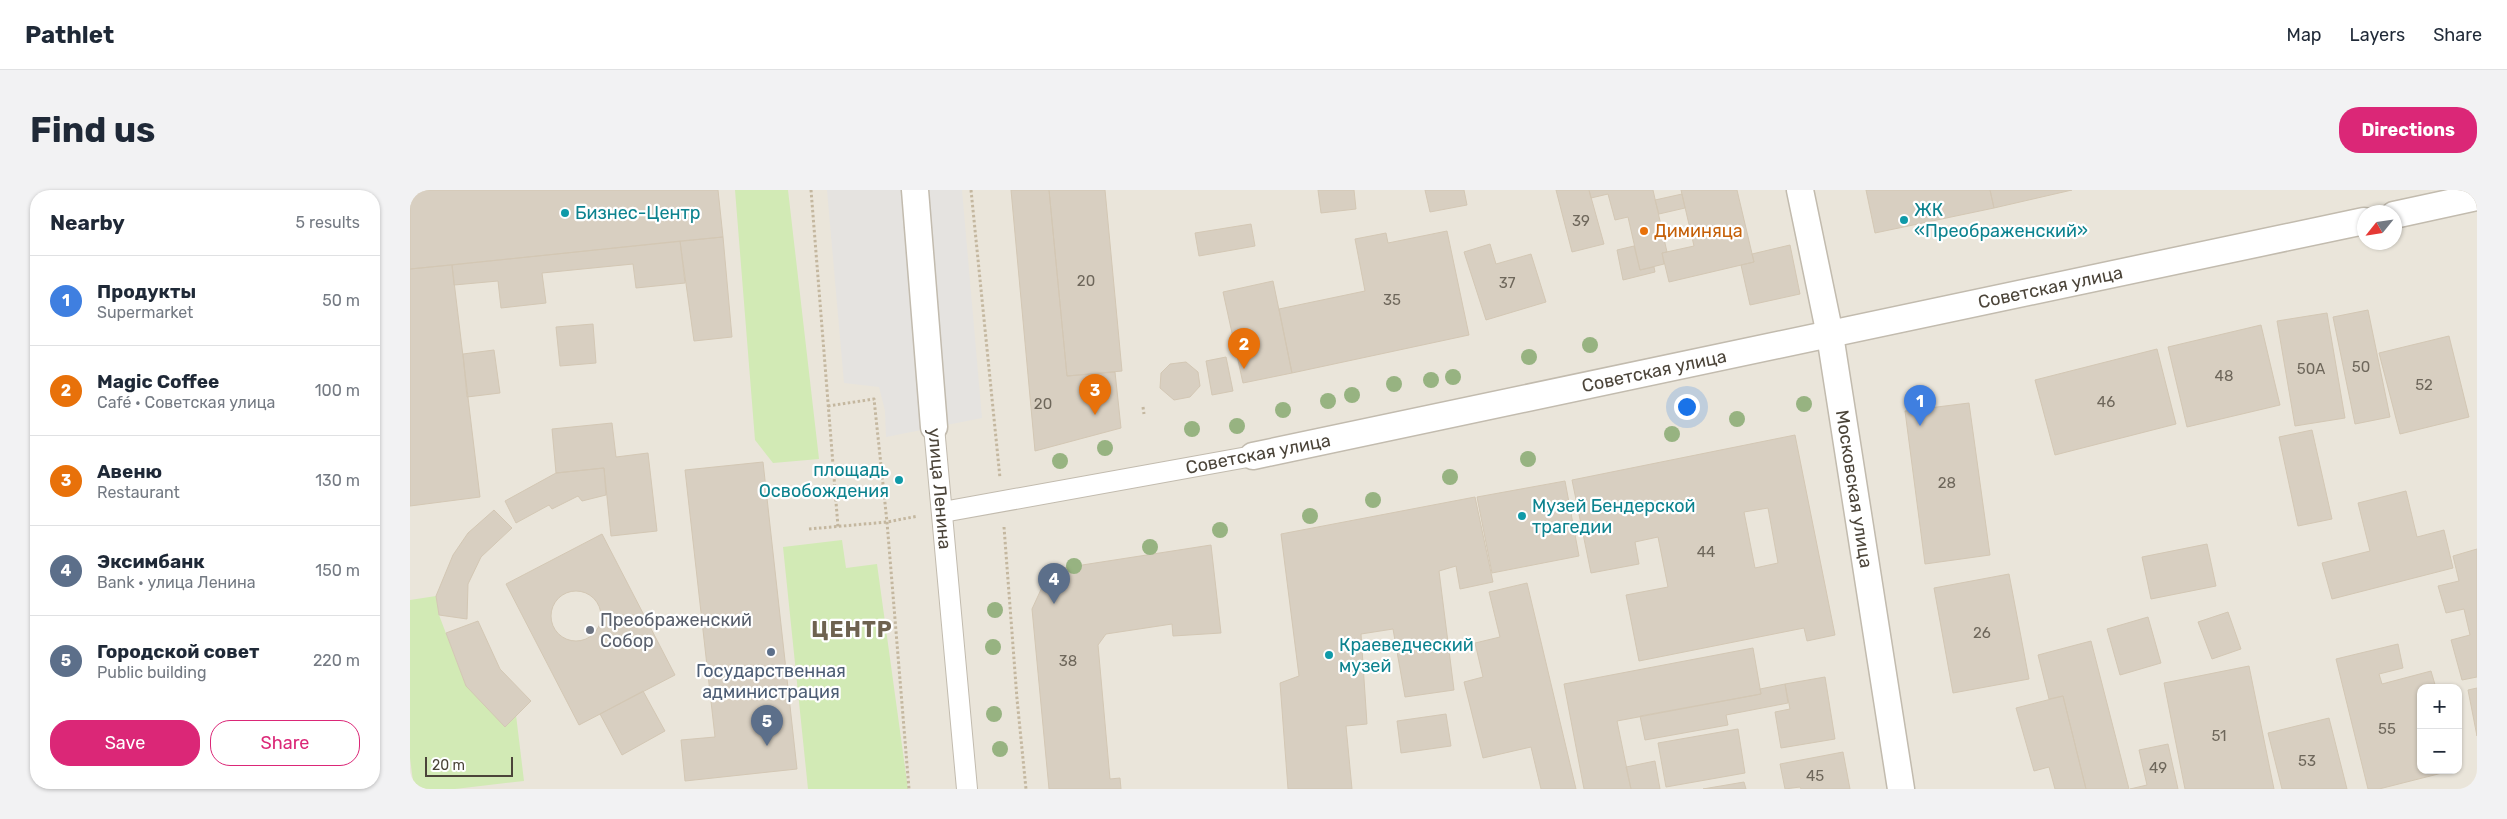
<!DOCTYPE html>
<html lang="en">
<head>
<meta charset="utf-8">
<style>
  :root { --surface:#fff; --page:#f2f2f3; --text:#1f2937; --muted:#747a83; --line:#e0e1e3; --accent:#db2777 }
  body { margin:0; font-family:Rubik,sans-serif; background:var(--page); color:var(--text) }
  .controls { position:absolute; right:15px; bottom:15px; display:grid; overflow:hidden; border-radius:10px; box-shadow:0 1px 4px #0004 }
  .controls button { width:45px; height:45px; display:grid; place-items:center; padding:0; border:0; border-bottom:1px solid var(--line); background:var(--surface); color:var(--text); font:25px sans-serif }
  .compass { position:absolute; left:1947px; top:15px; width:45px; height:45px; border-radius:50%; background:var(--surface); box-shadow:0 1px 4px #0004; rotate:240deg }
  .scale { position:absolute; left:15px; bottom:12px; width:88px; box-sizing:border-box; padding-left:5px; border:2px solid #4b4439; border-top:0; font-size:14px; line-height:18px; white-space:nowrap; color:#4b4439; -webkit-text-stroke:4px #fff; paint-order:stroke }
  .you { position:absolute; left:1276px; top:216px; width:18px; height:18px; margin:-12px; border:4px solid #fff; border-radius:50%; background:#1a73e8; box-shadow:0 0 0 8px #1a73e833 }
  .badge { display:grid; place-items:center; width:32px; height:32px; border-radius:50%; background:var(--accent); color:#fff; font-size:16px; font-weight:700 }
  .pin { position:absolute; translate:-50% -41px; filter:drop-shadow(0 1px 2px #0008) }
  .pin::after { content:''; position:absolute; top:26px; width:18px; height:15px; background:inherit; clip-path:polygon(0 0,100% 0,50% 100%) }
  .list { margin:0; padding:0; list-style:none }
  h2 { display:flex; justify-content:space-between; align-items:center; height:65px; margin:0; padding:0 20px; font-size:21px }
  h2 small { font-size:16px; font-weight:400; color:var(--muted) }
  .list li { display:grid; grid-template-columns:32px 1fr auto; gap:15px; align-items:center; box-sizing:border-box; height:90px; padding:0 20px; border-top:1px solid var(--line) }
  .list b { display:block; font-size:19px; white-space:nowrap }
  .list p { margin:0; font-size:16px; white-space:nowrap; color:var(--muted) }
  .list em { font-size:16px; font-style:normal; color:var(--muted) }
  .actions { display:flex; gap:10px; padding:15px 20px }
  .actions a { flex:1; padding:11px 0; border:1px solid var(--accent); border-radius:20px; text-align:center; font-size:18px; color:var(--accent) }
  .actions .main { background:var(--accent); color:#fff }
  .map { position:relative; flex:none; width:2067px; height:599px; overflow:hidden; border-radius:20px }
  header { display:flex; align-items:center; gap:30px; box-sizing:border-box; height:70px; padding:0 25px; background:var(--surface); border-bottom:1px solid var(--line) }
  header strong { font-size:24px }
  nav { display:flex; gap:28px; margin-inline-start:auto; font-size:18px }
  .intro { display:flex; align-items:center; justify-content:space-between; box-sizing:border-box; height:120px; padding:0 30px }
  h1 { margin:0; font-size:35px }
  .button { padding:12px 22px; border-radius:20px; background:var(--accent); color:#fff; font-size:18px; font-weight:700 }
  main { display:flex; gap:30px; padding:0 30px }
  aside { flex:1; background:var(--surface); border-radius:20px; box-shadow:0 1px 4px #0004 }
  .map>svg:first-child { display:block }
  .residential { fill:#eae5da; fill-rule:evenodd }
  .green { fill:#d2eab5 }
  .parking { fill:#e5e3e0 }
  .building { fill:#d8cfc1; stroke:#d3c7b4; fill-rule:evenodd }
  .lines { fill:none; stroke-linecap:round; stroke-linejoin:round }
  .pedestrian-casing { stroke:#c2bbae; stroke-width:22 }
  .minor-casing { stroke:#c2bbae; stroke-width:29 }
  .path { stroke:#c4b79f; stroke-width:3; stroke-dasharray:2.5 2.5; stroke-linecap:butt }
  .pedestrian { stroke:#fff; stroke-width:20 }
  .minor { stroke:#fff; stroke-width:26 }
  .tree { fill:#97b381 }
  .culture-dot { fill:#0f9aa8; stroke:#fff; stroke-width:2 }
  .food-dot { fill:#e8710a; stroke:#fff; stroke-width:2 }
  .worship-dot { fill:#6b7280; stroke:#fff; stroke-width:2 }
  .service-dot { fill:#5c6f8a; stroke:#fff; stroke-width:2 }
  .labels { text-anchor:middle; dominant-baseline:central; stroke-width:4.5; stroke-linejoin:round; paint-order:stroke }
  .number-label { font-size:15px; fill:#6e675b }
  .culture-label { font-size:18px; fill:#0d838f; stroke:#fff; text-anchor:start }
  .food-label { font-size:18px; fill:#c56008; stroke:#fff; text-anchor:start }
  .street-label { font-size:18px; fill:#4b4439; stroke:#fff }
  .worship-label { font-size:18px; fill:#5b616d; stroke:#fff; text-anchor:start }
  .service-label { font-size:18px; fill:#4e5e75; stroke:#fff }
  .district-label { font-size:22px; font-weight:bold; letter-spacing:1px; fill:#6e6250; stroke:#fff }
</style>
</head>
<body>
<header>
<strong>Pathlet</strong>
<nav><a>Map</a><a>Layers</a><a>Share</a></nav>
</header>
<div class="intro"><h1>Find us</h1><a class="button">Directions</a></div>
<main>
<aside>
<h2>Nearby<small>5 results</small></h2>
<ul class="list">
<li><span class="badge" style="background:#3f7fe0">1</span><div><b>Продукты</b><p>Supermarket</p></div><em>50 m</em></li>
<li><span class="badge" style="background:#e8710a">2</span><div><b>Magic Coffee</b><p>Café · Советская улица</p></div><em>100 m</em></li>
<li><span class="badge" style="background:#e8710a">3</span><div><b>Авеню</b><p>Restaurant</p></div><em>130 m</em></li>
<li><span class="badge" style="background:#5c6f8a">4</span><div><b>Эксимбанк</b><p>Bank · улица Ленина</p></div><em>150 m</em></li>
<li><span class="badge" style="background:#5c6f8a">5</span><div><b>Городской совет</b><p>Public building</p></div><em>220 m</em></li>
</ul>
<div class="actions"><a class="main">Save</a><a>Share</a></div>
</aside>
<div class="map">
<svg width="2067" height="599" viewBox="0 0 2067 599">
  <rect width="100%" height="100%" fill="#f6f3ec"/>
  <path class="residential" d="M 0,0 L 2067,0 L 2067,599 L 0,599 ZM 1954,22 L 1984,22 L 1984,52 L 1954,52 ZM 2011,498 L 2048,498 L 2048,580 L 2011,580 Z"/>
  <path class="green" d="M 325,0 L 378,0 L 409,269 L 363,273 L 345,250 Z
    M 432,350 L 436,378 L 467,374 L 498,599 L 398,599 L 373,357 Z
    M 26,406 L 29,425 L 56,496 L 106,525 L 114,591 L 45,599 L 4,599 L 0,568 L 0,410 Z"/>
  <path class="parking" d="M 417,0 L 552,0 L 572,228 L 476,247 L 475,221 L 469,197 L 434,193 Z"/>
  <path class="building" d="M 0,0 L 308,0 L 313,47 L 0,79 Z
    M 601,0 L 639,0 L 657,186 L 705,182 L 711,238 L 625,261 Z
    M 639,0 L 695,0 L 712,181 L 657,186 Z
    M 908,0 L 944,0 L 946,19 L 911,23 Z
    M 1015,0 L 1054,0 L 1057,15 L 1020,22 Z
    M 1146,0 L 1179,0 L 1194,54 L 1162,62 Z
    M 1179,0 L 1243,0 L 1257,62 L 1252,63 L 1254,74 L 1230,80 L 1218,27 L 1205,30 L 1198,4 L 1181,8 Z
    M 1271,0 L 1327,0 L 1344,72 L 1259,92 L 1252,63 L 1284,56 Z
    M 1456,0 L 1580,0 L 1584,18 L 1465,43 Z
    M 1580,0 L 1662,0 L 1584,18 Z
    M 1272,4 L 1275,18 L 1249,24 L 1245,10 Z
    M 841,34 L 845,56 L 789,66 L 785,43 Z
    M 1037,41 L 1059,145 L 882,183 L 869,119 L 955,101 L 945,49 L 976,43 L 978,53 Z
    M 313,47 L 322,147 L 284,151 L 270,51 Z
    M 270,51 L 275,93 L 226,98 L 223,74 L 132,83 L 136,113 L 91,118 L 88,91 L 44,95 L 42,75 Z
    M 1080,54 L 1086,74 L 1121,64 L 1136,112 L 1076,130 L 1054,62 Z
    M 1380,55 L 1390,104 L 1340,115 L 1331,75 L 1344,72 L 1342,64 Z
    M 1224,56 L 1230,80 L 1244,77 L 1245,82 L 1213,90 L 1207,60 Z
    M 42,75 L 70,307 L 0,316 L 0,79 Z
    M 863,91 L 882,183 L 833,193 L 813,102 Z
    M 1958,120 L 1980,227 L 1945,234 L 1923,127 Z
    M 1917,123 L 1935,228 L 1885,236 L 1867,131 Z
    M 183,134 L 186,173 L 150,176 L 146,137 Z
    M 1851,135 L 1870,215 L 1777,237 L 1758,157 Z
    M 2039,146 L 2059,227 L 1990,244 L 1969,163 Z
    M 1747,159 L 1766,234 L 1645,265 L 1625,190 Z
    M 84,160 L 90,203 L 57,207 L 53,164 Z
    M 816,167 L 823,201 L 802,205 L 796,171 Z
    M 776,172 L 788,182 L 790,196 L 780,207 L 764,210 L 750,198 L 751,183 L 760,174 Z
    M 1559,213 L 1580,365 L 1515,374 L 1495,221 Z
    M 202,233 L 206,267 L 238,263 L 247,341 L 201,346 L 194,278 L 146,283 L 142,239 Z
    M 1902,240 L 1922,329 L 1888,336 L 1869,247 Z
    M 1385,245 L 1425,445 L 1397,451 L 1394,438 L 1229,471 L 1216,405 L 1258,397 L 1248,347 L 1225,352 L 1229,374 L 1181,383 L 1162,290 ZM 1358,318 L 1368,373 L 1345,378 L 1334,322 Z
    M 353,272 L 387,579 L 275,591 L 271,550 L 305,547 L 275,280 Z
    M 194,278 L 196,305 L 172,311 L 168,306 L 142,319 L 139,315 L 106,333 L 95,311 L 146,283 Z
    M 1155,291 L 1169,366 L 1082,383 L 1067,307 Z
    M 1996,301 L 2007,347 L 2034,340 L 2043,378 L 1922,409 L 1912,373 L 1960,361 L 1948,313 Z
    M 1065,307 L 1083,392 L 1050,399 L 1046,376 L 1029,381 L 1044,500 L 995,507 L 983,439 L 951,444 L 957,534 L 936,536 L 942,599 L 878,599 L 870,493 L 889,486 L 871,344 Z
    M 84,320 L 102,338 L 71,367 L 58,394 L 57,429 L 29,425 L 26,406 L 43,365 L 58,343 Z
    M 192,344 L 265,485 L 169,535 L 96,394 Z
    M 1797,354 L 1806,396 L 1741,409 L 1732,367 Z
    M 801,355 L 811,443 L 763,446 L 762,434 L 696,444 L 688,455 L 700,589 L 710,588 L 711,599 L 639,599 L 622,419 L 640,380 Z
    M 2067,359 L 2067,487 L 2052,490 L 2041,450 L 2060,445 L 2054,419 L 2036,423 L 2028,396 L 2049,391 L 2043,366 Z
    M 1599,384 L 1619,489 L 1543,503 L 1524,398 Z
    M 1117,393 L 1166,599 L 1131,599 L 1121,557 L 1073,568 L 1054,492 L 1073,487 L 1065,453 L 1090,447 L 1079,402 Z
    M141 426a25 25 0 1 1 50 0a25 25 0 1 1-50 0Z
    M 1818,422 L 1831,459 L 1802,469 L 1788,432 Z
    M 1738,427 L 1751,473 L 1710,485 L 1697,439 Z
    M 68,431 L 90,479 L 121,511 L 95,537 L 56,496 L 36,443 Z
    M 1681,451 L 1719,599 L 1676,599 L 1653,506 L 1639,509 L 1628,465 Z
    M 1988,454 L 1993,478 L 1969,484 L 1972,494 L 2021,481 L 2026,498 L 2011,498 L 2011,580 L 2044,580 L 1969,599 L 1958,599 L 1926,469 Z
    M 1343,458 L 1351,504 L 1207,531 L 1221,599 L 1174,599 L 1154,494 Z
    M 1839,476 L 1864,599 L 1775,599 L 1754,493 Z
    M 1415,487 L 1425,549 L 1371,558 L 1365,522 L 1380,519 L 1375,494 Z
    M 1375,494 L 1378,513 L 1316,525 L 1318,535 L 1235,550 L 1230,526 L 1351,504 L 1350,499 Z
    M 2067,498 L 2067,546 L 2058,500 Z
    M 233,501 L 255,541 L 212,565 L 190,524 Z
    M 1653,506 L 1676,599 L 1645,599 L 1639,577 L 1624,581 L 1606,518 Z
    M 1036,524 L 1041,556 L 991,563 L 987,531 Z
    M 1919,528 L 1937,599 L 1872,599 L 1858,543 Z
    M 1328,539 L 1335,583 L 1256,597 L 1248,553 Z
    M 1758,554 L 1768,599 L 1720,599 L 1737,595 L 1729,560 Z
    M 1433,562 L 1440,599 L 1391,599 L 1390,597 L 1375,599 L 1370,574 Z
    M 1245,571 L 1250,599 L 1221,599 L 1216,577 Z
    M 1334,592 L 1336,599 L 1293,599 Z"/>
  <g class="lines">
    <defs>
      <g id="pedestrian">
        <path id="s1" d="M 524,237 L 557,599"/>
        <path d="M 533,322 L 843,266"/>
      </g>
      <g id="minor">
        <path d="M 505,0 L 524,237"/>
        <path id="s2" d="M 1390,0 L 1420,145 L 1491,599"/>
        <path d="M 1984,25 L 2067,7"/>
        <path id="s3" d="M 843,266 L 1954,31"/>
      </g>
    </defs>
    <use href="#pedestrian" class="pedestrian-casing"/>
    <use href="#minor" class="minor-casing"/>
    <path class="path" d="M 401,0 L 428,337
      M 561,0 L 590,288
      M 418,216 L 464,209 L 477,332 L 499,599
      M 733,217 L 734,224
      M 594,337 L 607,509 L 616,599
      M 399,339 L 477,332 L 508,326"/>
    <use href="#pedestrian" class="pedestrian"/>
    <use href="#minor" class="minor"/>
  </g>
  <g class="tree">
    <circle cx="1180" cy="155" r="8"/>
    <circle cx="1119" cy="167" r="8"/>
    <circle cx="1043" cy="187" r="8"/>
    <circle cx="1021" cy="190" r="8"/>
    <circle cx="984" cy="194" r="8"/>
    <circle cx="942" cy="205" r="8"/>
    <circle cx="918" cy="211" r="8"/>
    <circle cx="1394" cy="214" r="8"/>
    <circle cx="873" cy="220" r="8"/>
    <circle cx="1327" cy="229" r="8"/>
    <circle cx="827" cy="236" r="8"/>
    <circle cx="782" cy="239" r="8"/>
    <circle cx="1262" cy="244" r="8"/>
    <circle cx="695" cy="258" r="8"/>
    <circle cx="1118" cy="269" r="8"/>
    <circle cx="650" cy="271" r="8"/>
    <circle cx="1040" cy="287" r="8"/>
    <circle cx="963" cy="310" r="8"/>
    <circle cx="900" cy="326" r="8"/>
    <circle cx="810" cy="340" r="8"/>
    <circle cx="740" cy="357" r="8"/>
    <circle cx="664" cy="376" r="8"/>
    <circle cx="585" cy="420" r="8"/>
    <circle cx="583" cy="457" r="8"/>
    <circle cx="584" cy="524" r="8"/>
    <circle cx="590" cy="559" r="8"/>
  </g>
  <g class="culture-dot">
    <circle cx="155" cy="23" r="5"/>
    <circle cx="1494" cy="30" r="5"/>
    <circle cx="489" cy="290" r="5"/>
    <circle cx="1112" cy="326" r="5"/>
    <circle cx="919" cy="465" r="5"/>
  </g>
  <circle class="food-dot" cx="1234" cy="41" r="5"/>
  <circle class="worship-dot" cx="180" cy="440" r="5"/>
  <circle class="service-dot" cx="361" cy="462" r="5"/>
  <g class="labels">
    <g class="number-label">
      <text x="1171" y="31">39</text>
      <text x="676" y="91">20</text>
      <text x="1097" y="93">37</text>
      <text x="982" y="110">35</text>
      <text x="1951" y="177">50</text>
      <text x="1901" y="179">50A</text>
      <text x="1814" y="186">48</text>
      <text x="2014" y="195">52</text>
      <text x="1696" y="212">46</text>
      <text x="633" y="214">20</text>
      <text x="1537" y="293">28</text>
      <text x="1296" y="362">44</text>
      <text x="1572" y="443">26</text>
      <text x="658" y="471">38</text>
      <text x="1977" y="539">55</text>
      <text x="1809" y="546">51</text>
      <text x="1897" y="571">53</text>
      <text x="1748" y="578">49</text>
      <text x="1405" y="586">45</text>
    </g>
    <g class="culture-label">
      <text x="1504" y="20">ЖК<tspan x="1504" dy="21">«Преображенский»</tspan></text>
      <text x="165" y="23">Бизнес-Центр</text>
      <text x="479" y="280" text-anchor="end">площадь<tspan x="479" dy="21">Освобождения</tspan></text>
      <text x="1122" y="316">Музей Бендерской<tspan x="1122" dy="21">трагедии</tspan></text>
      <text x="929" y="455">Краеведческий<tspan x="929" dy="21">музей</tspan></text>
    </g>
    <g class="food-label">
      <text x="1244" y="41">Диминяца</text>
    </g>
    <g class="street-label">
      <text stroke="none"><textPath href="#s3" startOffset="815">Советская улица</textPath></text>
      <text stroke="none"><textPath href="#s3" startOffset="410">Советская улица</textPath></text>
      <text transform="translate(848 264) rotate(-11)">Советская улица</text>
      <text stroke="none"><textPath href="#s2" startOffset="304">Московская улица</textPath></text>
      <text stroke="none"><textPath href="#s1" startOffset="62">улица Ленина</textPath></text>
    </g>
    <g class="worship-label">
      <text x="190" y="430">Преображенский<tspan x="190" dy="21">Собор</tspan></text>
    </g>
    <g class="service-label">
      <text x="361" y="481">Государственная<tspan x="361" dy="21">администрация</tspan></text>
    </g>
    <g class="district-label">
      <text x="442" y="439">ЦЕНТР</text>
    </g>
  </g>
</svg>
<div class="controls">
<button>+</button>
<button>−</button>
</div>
<svg class="compass" viewBox="-18 -18 36 36"><path d="M0-13l5 13h-10z" fill="#e53935"/><path d="M0 13l5-13h-10z" fill="#747a83"/></svg>
<div class="scale">20 m</div>
<div class="you"></div>
<div class="pin badge" style="left:1510px;top:236px;background:#3f7fe0">1</div>
<div class="pin badge" style="left:834px;top:179px;background:#e8710a">2</div>
<div class="pin badge" style="left:685px;top:225px;background:#e8710a">3</div>
<div class="pin badge" style="left:644px;top:414px;background:#5c6f8a">4</div>
<div class="pin badge" style="left:357px;top:556px;background:#5c6f8a">5</div>
</div>
</main>
</body>
</html>
